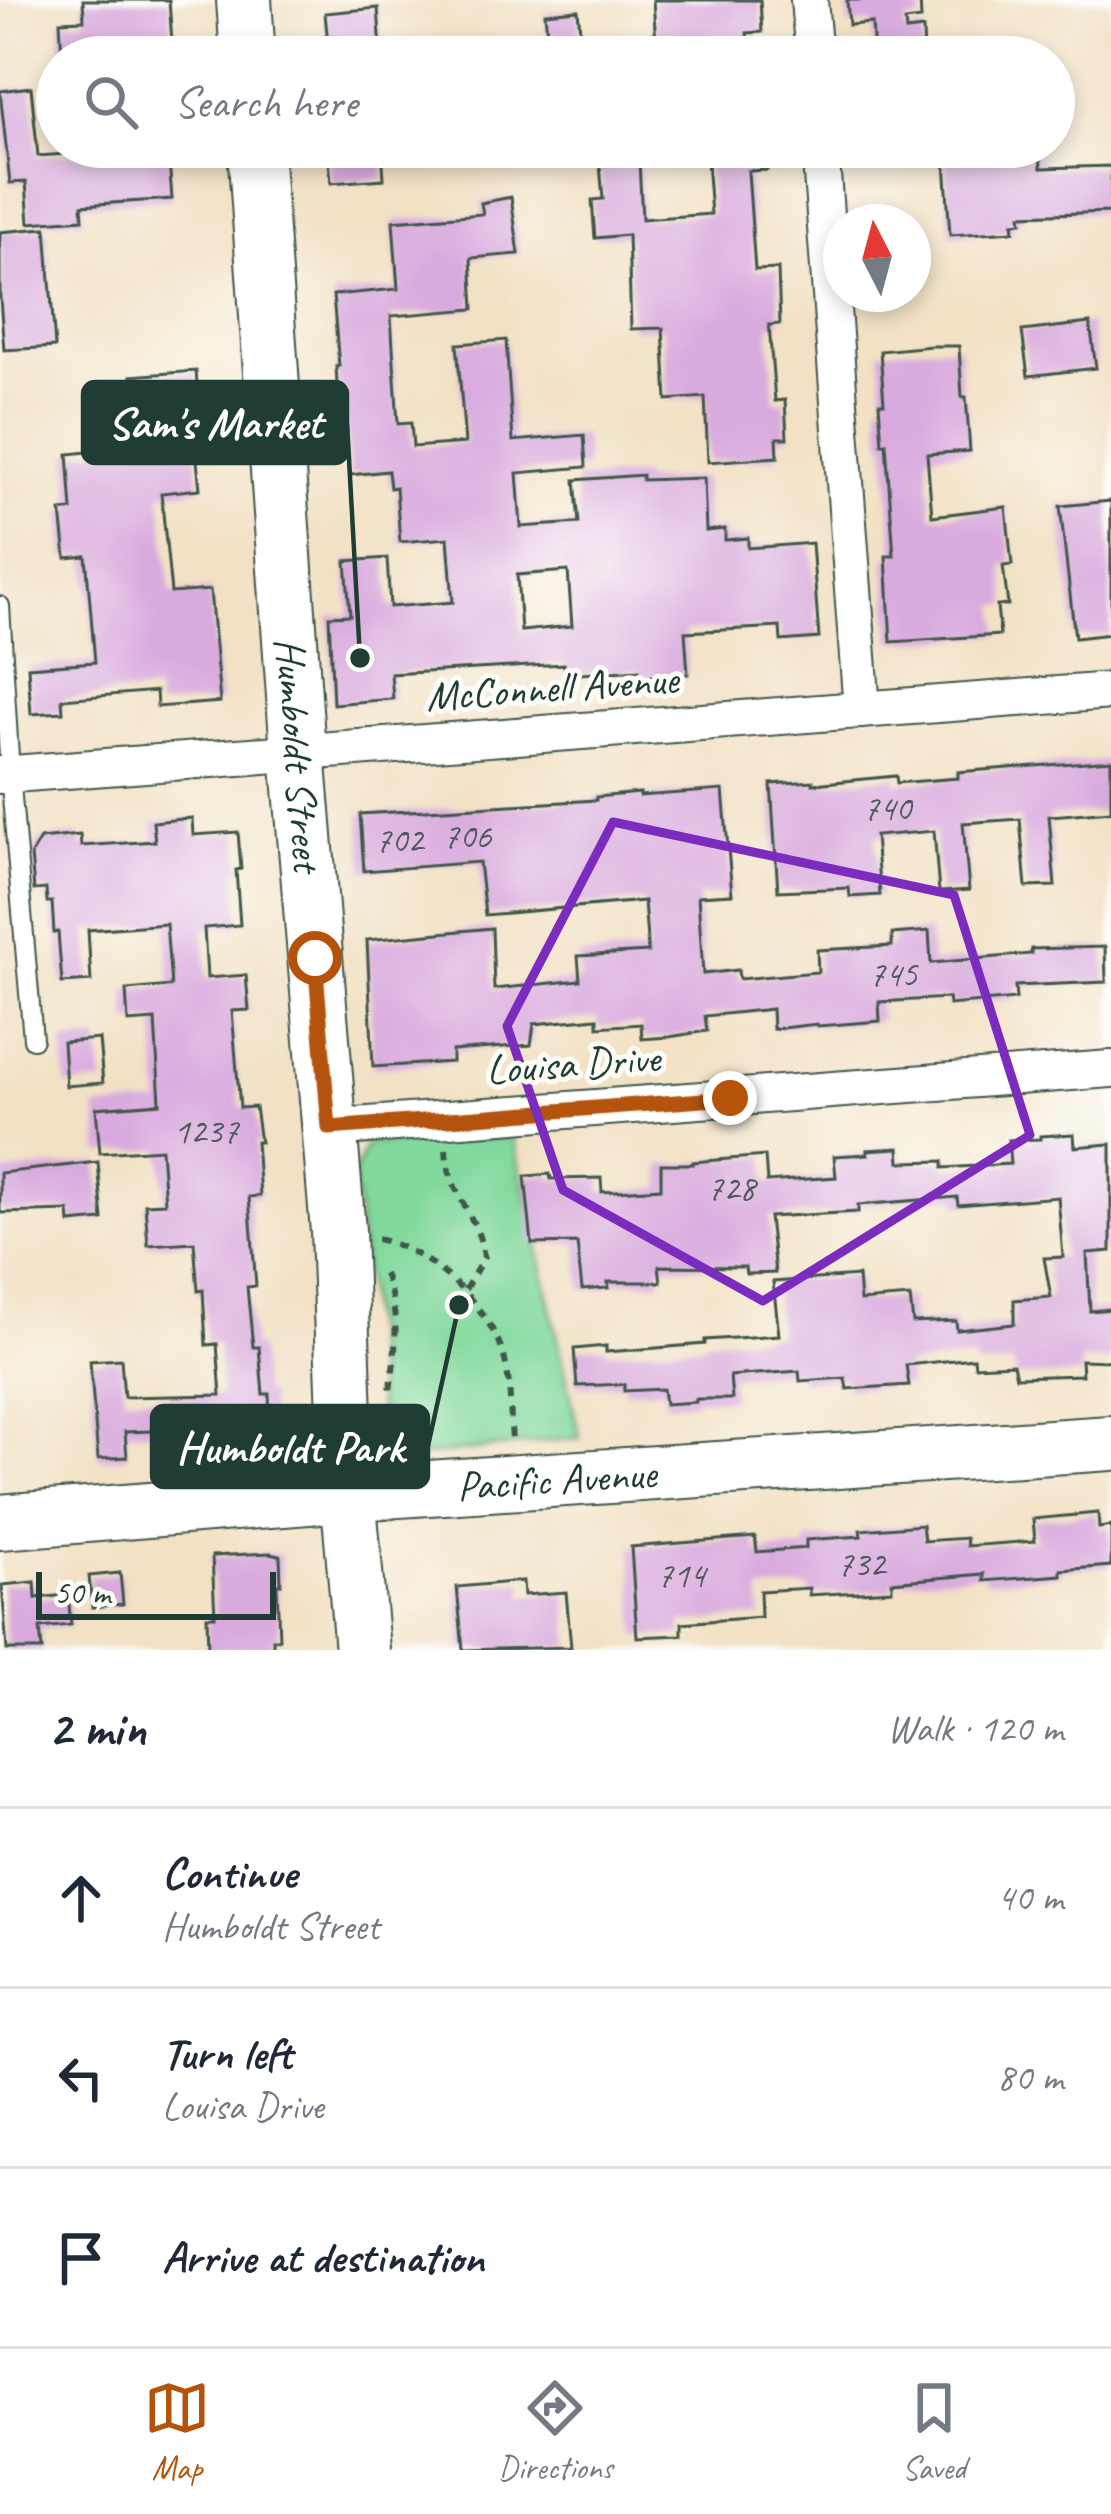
<!DOCTYPE html>
<html lang="en">
<head>
<meta charset="utf-8">
<style>
  :root { --surface:#fff; --page:#f6f6f7; --text:#1f2937; --muted:#747a83; --line:#e0e1e3; --accent:#b45309 }
  body { margin:0; font-family:Caveat,sans-serif; background:var(--page); color:var(--text) }
  .compass { position:absolute; left:823px; top:204px; width:108px; height:108px; border-radius:50%; background:var(--surface); box-shadow:0 6px 18px #0003; rotate:354deg }
  .scale { position:absolute; left:36px; bottom:30px; width:240px; box-sizing:border-box; padding-left:12px; border:6px solid #1f3d34; border-top:0; font-size:33px; line-height:42px; white-space:nowrap; color:#1f3d34; -webkit-text-stroke:9px #fdfcf7; paint-order:stroke }
  .stop { position:absolute; width:36px; height:36px; margin:-27px; border:9px solid #b45309; border-radius:50%; background:#fff }
  .stop.end { background:#b45309; border-color:#fff; box-shadow:0 3px 12px #0008 }
  .list { margin:0; padding:0; list-style:none }
  h2 { display:flex; justify-content:space-between; align-items:center; height:156px; margin:0; padding:0 48px; font-size:51px }
  h2 small { font-size:39px; font-weight:400; color:var(--muted) }
  .list li { display:grid; grid-template-columns:78px 1fr auto; gap:36px; align-items:center; box-sizing:border-box; height:180px; padding:0 48px; border-top:3px solid var(--line) }
  .list b { display:block; font-size:45px; white-space:nowrap }
  .list p { margin:0; font-size:39px; white-space:nowrap; color:var(--muted) }
  .list em { font-size:39px; font-style:normal; color:var(--muted) }
  .icon { flex:none; width:66px; height:66px; fill:none; stroke:currentColor; stroke-width:2; stroke-linecap:round; stroke-linejoin:round }
  .map { position:relative; flex:none; width:1111px; height:1650px; overflow:hidden }
  .search { position:absolute; background:var(--surface); box-shadow:0 6px 18px #0003; left:36px; right:36px; top:36px; height:132px; display:flex; align-items:center; gap:30px; box-sizing:border-box; padding:0 42px; border-radius:66px; color:var(--muted); font-size:45px }
  .sheet { height:696px; background:var(--surface) }
  nav { display:flex; justify-content:space-around; align-items:center; box-sizing:border-box; height:168px; border-top:3px solid var(--line); background:var(--surface); font-size:33px; color:var(--muted) }
  nav a { display:grid; justify-items:center; gap:6px }
  nav .on { color:var(--accent) }
  .map>svg:first-child { display:block }
  .green { fill:#82d99d; stroke:#508b68; stroke-width:3 }
  .building { fill:#d9aade; fill-rule:evenodd }
  .lines { fill:none; stroke-linecap:round; stroke-linejoin:round }
  .lane-casing { stroke:#3f564a; stroke-width:22 }
  .street-casing { stroke:#3f564a; stroke-width:40 }
  .secondary-casing { stroke:#3f564a; stroke-width:58 }
  .path { stroke:#3f564a; stroke-width:6; stroke-dasharray:9 9; stroke-linecap:butt }
  .lane { stroke:#fff; stroke-width:18 }
  .street { stroke:#fff; stroke-width:36 }
  .secondary { stroke:#fff; stroke-width:54 }
  .route { stroke:#b45309; stroke-width:15 }
  .marked { fill:none; stroke:#7b2cbf; stroke-width:9; stroke-linejoin:round }
  .labels { text-anchor:middle; dominant-baseline:central; stroke-width:10; stroke-linejoin:round; paint-order:stroke }
  .number-label { font-size:36px; fill:#4e585e }
  .street-label { font-size:42px; fill:#1f3d34; stroke:#fdfcf7 }
  .leader { fill:none; stroke:#1f3d34; stroke-width:4.5 }
  .callout-dot { fill:#1f3d34; stroke:#fdfcf7; stroke-width:4.5 }
  .callout { fill:#1f3d34; stroke:#1f3d34; stroke-width:4.5 }
  .callout-label { font-size:45px; text-anchor:middle; font-weight:bold; fill:#fff }
</style>
</head>
<body>
<div class="map">
<svg width="1111" height="1650" viewBox="0 0 1111 1650">
  <rect width="100%" height="100%" fill="#fdfcf7"/>
  <filter id="ink" filterUnits="userSpaceOnUse"><feTurbulence type="fractalNoise" baseFrequency=".00833" numOctaves="2"/><feDisplacementMap in="SourceGraphic" scale="24" xChannelSelector="R" yChannelSelector="G"/><feConvolveMatrix kernelMatrix="1 2 1 2 8 2 1 2 1" color-interpolation-filters="sRGB"/></filter>
  <filter id="wash" filterUnits="userSpaceOnUse"><feTurbulence type="fractalNoise" baseFrequency=".004" numOctaves="4" result="noise"/><feDisplacementMap in="SourceGraphic" scale="48" xChannelSelector="R" yChannelSelector="G"/><feGaussianBlur stdDeviation="2.7" result="paint"/><feColorMatrix in="noise" values="0 0 0 0 0 0 0 0 0 0 0 0 0 0 0 0 0 1.4 0 .05"/><feComposite in="paint" operator="in"/></filter>
  <g filter="url(#wash)">
    <rect width="100%" height="100%" fill="#f2e1c4"/>
    <path class="green" d="M 513,1137 L 580,1438 L 384,1460 L 354,1172 L 367,1144 Z"/>
    <g id="blocks">
      <path class="building" d="M 83,0 L 169,0 L 173,57 L 62,57 L 60,21 L 84,20 Z
        M 653,0 L 760,0 L 762,32 L 747,33 L 749,57 L 657,57 Z
        M 847,0 L 920,0 L 921,19 L 905,21 L 906,31 L 923,29 L 924,57 L 874,57 L 872,23 L 849,25 Z
        M 378,8 L 381,50 L 329,55 L 325,13 Z
        M 578,10 L 581,41 L 548,44 L 545,13 Z
        M 31,87 L 38,156 L 168,147 L 172,199 L 82,205 L 83,219 L 29,223 L 26,182 L 10,183 L 0,91 Z
        M 350,147 L 382,147 L 384,179 L 331,183 L 328,149 Z
        M 706,147 L 765,147 L 767,170 L 748,171 L 755,270 L 778,269 L 780,324 L 769,325 L 775,401 L 785,400 L 787,438 L 777,438 L 778,457 L 708,462 L 705,397 L 667,400 L 663,328 L 631,329 L 628,235 L 595,238 L 592,200 L 603,199 L 600,165 L 639,162 L 642,219 L 711,214 Z
        M 944,147 L 1040,147 L 1041,168 L 1111,166 L 1111,212 L 1021,215 L 1022,222 L 1013,223 L 1014,231 L 950,235 Z
        M 511,197 L 519,254 L 471,258 L 474,309 L 391,316 L 398,424 L 411,423 L 413,447 L 465,443 L 457,344 L 506,340 L 513,441 L 584,435 L 586,467 L 517,473 L 521,527 L 579,523 L 575,480 L 642,475 L 642,480 L 704,478 L 706,531 L 725,529 L 725,540 L 748,538 L 748,548 L 812,543 L 819,638 L 781,641 L 780,627 L 685,632 L 688,674 L 640,677 L 639,670 L 565,675 L 564,664 L 391,674 L 393,699 L 333,704 L 329,616 L 350,615 L 346,561 L 387,558 L 390,607 L 453,602 L 448,538 L 400,542 L 396,487 L 390,488 L 388,471 L 350,475 L 343,402 L 338,403 L 336,366 L 339,366 L 333,295 L 398,289 L 393,221 L 483,214 L 481,203 ZM 568,571 L 572,626 L 521,631 L 517,575 Z
        M 46,228 L 55,347 L 4,350 L 0,298 L 0,232 Z
        M 1090,323 L 1096,368 L 1028,376 L 1022,331 Z
        M 931,346 L 959,346 L 962,397 L 966,397 L 970,451 L 927,454 L 932,516 L 1006,507 L 1012,565 L 1003,566 L 1008,605 L 997,606 L 1000,635 L 891,642 L 886,556 L 894,556 L 886,443 L 882,444 L 879,403 L 884,403 L 880,351 Z
        M 196,371 L 200,423 L 193,423 L 200,489 L 161,493 L 171,593 L 210,590 L 220,702 L 157,707 L 156,691 L 62,699 L 63,712 L 31,714 L 28,667 L 95,662 L 86,556 L 66,558 L 61,511 L 72,510 L 68,454 L 137,447 L 131,376 Z
        M 1111,501 L 1111,634 L 1075,638 L 1060,506 Z
        M 1111,760 L 1111,811 L 1049,816 L 1055,886 L 1026,887 L 1020,819 L 963,823 L 969,890 L 939,892 L 934,831 L 875,836 L 880,895 L 850,897 L 849,888 L 778,891 L 771,784 L 813,781 L 813,784 L 896,776 L 897,783 L 958,778 L 958,772 Z
        M 723,790 L 732,894 L 698,896 L 703,974 L 738,970 L 739,979 L 818,972 L 817,950 L 892,946 L 892,934 L 929,931 L 931,963 L 1031,954 L 1031,949 L 1105,947 L 1106,982 L 1015,986 L 1016,999 L 949,1005 L 948,998 L 879,1002 L 880,1021 L 818,1026 L 817,1024 L 773,1029 L 772,1009 L 705,1016 L 707,1031 L 669,1037 L 642,1039 L 641,1024 L 598,1027 L 598,1018 L 534,1024 L 531,1045 L 452,1051 L 452,1062 L 373,1067 L 367,940 L 492,928 L 494,989 L 580,980 L 578,956 L 648,952 L 644,901 L 485,915 L 479,862 L 364,871 L 360,814 L 596,800 L 596,797 L 640,793 L 640,796 Z
        M 192,818 L 193,835 L 238,832 L 241,869 L 236,870 L 240,925 L 204,928 L 207,978 L 246,975 L 249,1010 L 232,1011 L 240,1108 L 255,1107 L 260,1142 L 256,1142 L 260,1196 L 249,1197 L 256,1286 L 247,1287 L 253,1347 L 259,1347 L 263,1394 L 269,1394 L 271,1437 L 232,1440 L 230,1418 L 180,1420 L 180,1430 L 125,1432 L 127,1457 L 98,1459 L 90,1361 L 121,1359 L 124,1397 L 221,1395 L 217,1344 L 206,1345 L 203,1290 L 198,1291 L 194,1242 L 148,1245 L 145,1204 L 165,1203 L 161,1149 L 100,1153 L 96,1108 L 160,1103 L 155,1020 L 128,1022 L 126,990 L 171,986 L 166,924 L 88,930 L 91,981 L 62,983 L 58,932 L 54,933 L 52,902 L 47,902 L 46,889 L 34,890 L 31,854 L 40,839 L 80,835 L 81,846 L 155,841 L 153,822 Z
        M 99,1039 L 103,1083 L 66,1086 L 63,1042 Z
        M 1074,1134 L 1075,1147 L 1111,1144 L 1111,1251 L 1087,1253 L 1090,1311 L 1111,1309 L 1111,1361 L 1081,1360 L 1082,1375 L 1016,1377 L 1013,1364 L 975,1366 L 974,1358 L 906,1365 L 909,1385 L 847,1389 L 845,1378 L 800,1381 L 799,1371 L 730,1376 L 732,1399 L 696,1399 L 696,1402 L 665,1404 L 663,1389 L 624,1391 L 624,1384 L 577,1386 L 574,1349 L 606,1346 L 606,1352 L 705,1344 L 705,1340 L 779,1335 L 773,1282 L 858,1276 L 860,1301 L 910,1297 L 913,1323 L 956,1321 L 957,1330 L 1014,1324 L 1014,1300 L 1051,1297 L 1044,1258 L 1063,1257 L 1058,1197 L 958,1205 L 957,1197 L 858,1205 L 858,1212 L 769,1217 L 775,1273 L 746,1274 L 745,1267 L 659,1266 L 661,1282 L 608,1282 L 609,1288 L 582,1290 L 577,1243 L 532,1244 L 525,1176 L 550,1174 L 551,1179 L 601,1178 L 602,1192 L 661,1188 L 661,1164 L 693,1164 L 693,1162 L 765,1156 L 767,1182 L 836,1177 L 834,1156 L 868,1154 L 867,1150 L 899,1148 L 900,1162 L 943,1161 L 943,1168 L 1010,1164 L 1008,1140 L 1040,1139 L 1040,1136 Z
        M 98,1162 L 103,1220 L 70,1223 L 69,1211 L 0,1213 L 0,1173 Z
        M 1098,1513 L 1099,1528 L 1111,1526 L 1111,1566 L 1061,1570 L 1061,1575 L 984,1581 L 984,1574 L 892,1582 L 892,1590 L 809,1595 L 809,1588 L 760,1591 L 761,1617 L 682,1623 L 682,1635 L 637,1637 L 631,1547 L 755,1537 L 757,1552 L 806,1548 L 806,1540 L 861,1536 L 860,1530 L 922,1525 L 924,1541 L 966,1538 L 967,1546 L 1035,1541 L 1033,1519 Z
        M 270,1553 L 280,1555 L 281,1584 L 277,1584 L 279,1639 L 273,1639 L 273,1650 L 208,1650 L 207,1616 L 215,1616 L 212,1556 Z
        M 120,1573 L 123,1604 L 92,1607 L 89,1576 Z
        M 523,1581 L 524,1595 L 566,1592 L 571,1647 L 463,1650 L 457,1587 Z
        M 35,1582 L 36,1598 L 68,1595 L 71,1625 L 40,1628 L 42,1650 L 7,1650 L 2,1585 Z"/>
    </g>
  </g>
  <g filter="url(#ink)">
    <use href="#blocks" fill-opacity="0" stroke="#3f564a" stroke-width="3"/>
    <g class="lines">
      <defs>
        <path id="lane" d="M 0,606 L 10,774 L 33,1039"/>
        <path id="street" d="M 809,0 L 814,57
          M 820,147 L 862,710
          M 0,775 L 1111,691
          M 329,1128 L 1111,1069"/>
        <g id="secondary">
          <path d="M 244,0 L 248,57"/>
          <path id="s1" d="M 255,147 L 298,752 L 338,1231 L 348,1493 L 362,1650"/>
          <path id="s2" d="M 0,1522 L 383,1491 L 1111,1443"/>
        </g>
      </defs>
      <use href="#lane" class="lane-casing"/>
      <use href="#street" class="street-casing"/>
      <use href="#secondary" class="secondary-casing"/>
      <path class="path" d="M 446,1149 C 449,1197 477,1211 484,1257 L 463,1293
        M 377,1239 C 431,1250 495,1310 506,1365 C 511,1389 510,1416 512,1441
        M 384,1274 C 401,1314 396,1354 389,1396"/>
      <use href="#lane" class="lane"/>
      <use href="#street" class="street"/>
      <use href="#secondary" class="secondary"/>
    </g>
  </g>
  <g class="lines" filter="url(#ink)">
    <path class="route" d="M 315,958 L 329,1128 L 730,1098"/>
  </g>
  <path class="marked" d="M 613,822 L 954,895 L 1030,1135 L 763,1301 L 563,1190 L 507,1026 Z"/>
  <g class="labels">
    <g class="number-label">
      <text x="887" y="808">740</text>
      <text x="467" y="836">706</text>
      <text x="399" y="840">702</text>
      <text x="893" y="974">745</text>
      <text x="206" y="1131">1237</text>
      <text x="731" y="1188">728</text>
      <text x="861" y="1564">732</text>
      <text x="681" y="1575">714</text>
    </g>
    <g class="street-label">
      <text transform="translate(552 688) rotate(-4)">McConnell Avenue</text>
      <text stroke="none"><textPath href="#s1" startOffset="609">Humboldt Street</textPath></text>
      <text transform="translate(573 1064) rotate(-4)">Louisa Drive</text>
      <text stroke="none"><textPath href="#s2" startOffset="558">Pacific Avenue</textPath></text>
    </g>
  </g>
  <path class="leader" d="M360 658L347 423M459 1305L428 1446"/>
  <g class="callout-dot">
    <circle cx="360" cy="658" r="12"/>
    <circle cx="459" cy="1305" r="12"/>
  </g>
  <g class="callout">
    <rect x="83" y="382" width="264" height="81" rx="12"/>
    <rect x="152" y="1406" width="276" height="81" rx="12"/>
  </g>
  <g class="callout-label">
    <text x="215" y="438">Sam's Market</text>
    <text x="290" y="1462">Humboldt Park</text>
  </g>
</svg>
<svg class="compass" viewBox="-18 -18 36 36"><path d="M0-13l5 13h-10z" fill="#e53935"/><path d="M0 13l5-13h-10z" fill="#747a83"/></svg>
<div class="scale">50 m</div>
<div class="stop" style="left:315px;top:958px"></div>
<div class="stop end" style="left:730px;top:1098px"></div>
<div class="search"><svg class="icon" aria-label="search" viewBox="0 0 24 24"><circle cx="10" cy="10" r="6"/><path d="M15 15l6 6"/></svg>Search here</div>
</div>
<section class="sheet">
<h2>2 min<small>Walk · 120 m</small></h2>
<ul class="list">
<li><svg class="icon" aria-label="ahead" viewBox="0 0 24 24"><path d="M12 20V5M6 11l6-6 6 6"/></svg><div><b>Continue</b><p>Humboldt Street</p></div><em>40 m</em></li>
<li><svg class="icon" aria-label="left" viewBox="0 0 24 24"><path d="M17 20v-9H6M10 6l-5 5 5 5"/></svg><div><b>Turn left</b><p>Louisa Drive</p></div><em>80 m</em></li>
<li><svg class="icon" aria-label="arrive" viewBox="0 0 24 24"><path d="M6 21V4h12l-3 4 3 4H6"/></svg><div><b>Arrive at destination</b></div></li>
</ul>
</section>
<nav>
<a class="on"><svg class="icon" aria-label="map" viewBox="0 0 24 24"><path d="M3 6l6-2 6 2 6-2v14l-6 2-6-2-6 2zM9 4v14M15 6v14"/></svg>Map</a>
<a><svg class="icon" aria-label="directions" viewBox="0 0 24 24"><path d="M12 3l9 9-9 9-9-9zM9 14v-3h6M13 9l2 2-2 2"/></svg>Directions</a>
<a><svg class="icon" aria-label="saved" viewBox="0 0 24 24"><path d="M7 4h10v16l-5-4-5 4z"/></svg>Saved</a>
</nav>
</body>
</html>
